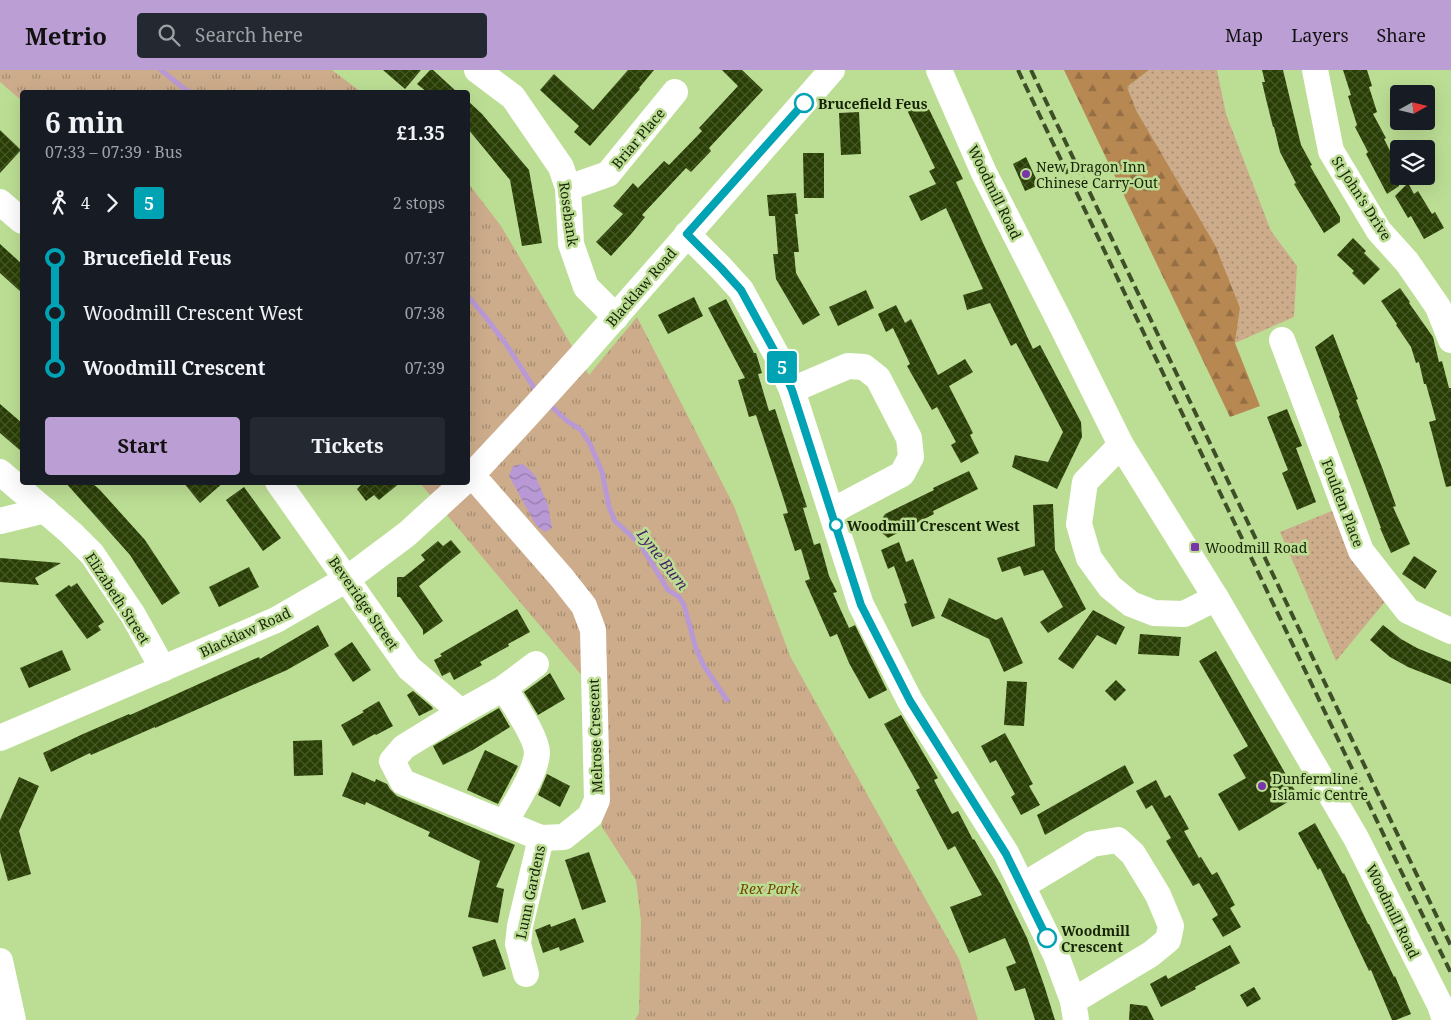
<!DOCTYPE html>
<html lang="en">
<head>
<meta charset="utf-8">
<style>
	:root { --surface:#171b24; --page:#242831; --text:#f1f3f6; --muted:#9ea1a6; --accent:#bb9ed3 }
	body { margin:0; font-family:"Noto Serif",serif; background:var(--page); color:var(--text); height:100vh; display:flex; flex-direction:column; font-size:19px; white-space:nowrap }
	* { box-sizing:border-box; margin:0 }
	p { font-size:16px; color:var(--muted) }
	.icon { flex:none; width:28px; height:28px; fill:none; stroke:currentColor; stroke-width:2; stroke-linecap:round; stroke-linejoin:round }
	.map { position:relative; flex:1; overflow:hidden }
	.sheet { position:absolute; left:20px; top:20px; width:450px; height:395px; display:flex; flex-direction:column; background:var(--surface); border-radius:5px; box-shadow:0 5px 20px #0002 }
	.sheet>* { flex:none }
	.badge { padding:0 10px; border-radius:4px; font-size:18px; line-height:32px }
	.needle { width:32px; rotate:82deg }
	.tools { position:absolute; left:1390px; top:15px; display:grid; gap:10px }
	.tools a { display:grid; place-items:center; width:45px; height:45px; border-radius:5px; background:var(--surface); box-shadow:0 5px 20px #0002; font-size:25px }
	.map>.badge { position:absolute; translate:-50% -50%; box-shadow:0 0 0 2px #fff }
	.legs { display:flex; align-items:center; gap:8px; height:55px; padding:0 25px; font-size:16px }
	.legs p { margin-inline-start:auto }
	.summary { display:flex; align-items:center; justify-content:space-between; height:85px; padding:0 25px }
	h1 { font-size:28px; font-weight:700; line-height:38px }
	.primary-button { display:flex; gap:10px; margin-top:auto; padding:10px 25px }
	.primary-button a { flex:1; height:58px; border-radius:5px; background:var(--accent); color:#111; font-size:20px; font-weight:700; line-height:58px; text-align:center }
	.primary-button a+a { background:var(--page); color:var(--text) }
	ul { padding:0 25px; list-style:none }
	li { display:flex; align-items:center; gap:18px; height:55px; font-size:19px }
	li i { display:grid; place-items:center; width:8px; height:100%; margin:0 6px; background:currentColor }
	li i::after { content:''; width:12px; height:12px; margin:-6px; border:4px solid; border-radius:50%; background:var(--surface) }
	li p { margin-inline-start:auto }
	li:first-child i { background:linear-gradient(#0000 50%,currentColor 0) }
	li:last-child i { background:linear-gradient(currentColor 50%,#0000 0) }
	header { display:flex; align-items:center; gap:30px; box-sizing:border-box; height:70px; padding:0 25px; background:var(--accent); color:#111 }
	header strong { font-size:24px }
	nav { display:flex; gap:28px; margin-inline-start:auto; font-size:18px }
	.search { width:350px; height:45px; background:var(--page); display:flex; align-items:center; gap:12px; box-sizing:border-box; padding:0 18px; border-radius:5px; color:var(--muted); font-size:19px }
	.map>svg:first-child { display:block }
</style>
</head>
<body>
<header>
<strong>Metrio</strong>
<div class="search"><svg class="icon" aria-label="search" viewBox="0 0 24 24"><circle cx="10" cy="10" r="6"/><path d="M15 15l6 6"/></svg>Search here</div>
<nav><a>Map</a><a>Layers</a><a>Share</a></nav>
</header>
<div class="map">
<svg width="1451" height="950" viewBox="0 0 1451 950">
	<defs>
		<pattern id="grass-dots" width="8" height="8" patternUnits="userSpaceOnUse" patternTransform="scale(1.25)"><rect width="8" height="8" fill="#ccac8b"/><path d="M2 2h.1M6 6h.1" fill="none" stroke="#a58c70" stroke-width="1.8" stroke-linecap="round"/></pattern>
		<pattern id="forest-firs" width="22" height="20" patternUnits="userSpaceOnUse" patternTransform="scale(1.25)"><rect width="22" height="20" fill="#b88853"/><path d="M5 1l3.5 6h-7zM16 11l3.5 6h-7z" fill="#956f43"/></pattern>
		<pattern id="park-tufts" width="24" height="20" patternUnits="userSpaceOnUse" patternTransform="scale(1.25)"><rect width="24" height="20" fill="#ccac8b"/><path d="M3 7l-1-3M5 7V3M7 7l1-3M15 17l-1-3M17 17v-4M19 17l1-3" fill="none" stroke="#a58c70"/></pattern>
		<pattern id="water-waves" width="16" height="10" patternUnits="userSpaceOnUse" patternTransform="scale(1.25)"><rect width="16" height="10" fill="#b999d5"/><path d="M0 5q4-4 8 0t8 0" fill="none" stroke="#957cab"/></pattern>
		<pattern id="building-cross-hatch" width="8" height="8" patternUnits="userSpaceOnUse" patternTransform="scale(1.25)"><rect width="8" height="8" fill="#293e05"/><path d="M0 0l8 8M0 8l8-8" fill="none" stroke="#465728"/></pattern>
	</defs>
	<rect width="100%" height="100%" fill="#bcde94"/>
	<g fill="url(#grass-dots)">
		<polygon points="1149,0 1217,0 1226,44 1271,161 1297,196 1294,247 1235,273 1240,238 1137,42 1127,17"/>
		<polygon points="1344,436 1393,522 1336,591 1280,462"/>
	</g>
	<polygon fill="url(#forest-firs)" points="1064,0 1149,0 1127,17 1137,42 1215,175 1240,238 1235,273 1260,336 1230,347"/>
	<g fill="url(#park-tufts)">
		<polygon points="0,0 332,0 361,22 22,22 22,31 0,12"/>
		<polygon points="468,113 501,156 589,305 637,247 734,436 790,586 959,889 978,950 635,950 639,943 641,851 636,810 602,757 599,626 420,413 468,412"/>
	</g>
	<polygon fill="url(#water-waves)" points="523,394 535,405 548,435 552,458 545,462 536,455 509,406 513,396"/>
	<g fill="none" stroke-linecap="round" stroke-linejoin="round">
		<g stroke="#b999d5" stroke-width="5">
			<polyline points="161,0 186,20 192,22"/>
			<polyline points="468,226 487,249 506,274 538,324"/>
			<polyline points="548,333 567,351 581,360 590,374 602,402 609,437 615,451 640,474 668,520 679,527 684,535 696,579 704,596 727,630"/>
		</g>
	</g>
	<g fill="url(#building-cross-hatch)">
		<polygon points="383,0 421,0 405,19"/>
		<polygon points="430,0 433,0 457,22 427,22 417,14"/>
		<polygon points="628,0 654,0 639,18 640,19 590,76 574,62 579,56 540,20 554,4 593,40"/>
		<polygon points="722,0 742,0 763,20 709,78 711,81 691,102 686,98 642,145 645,147 632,163 611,186 596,172 623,144 613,136 633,113 638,118 664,91 669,95 702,61 699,58 738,16"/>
		<polygon points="1262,0 1283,0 1301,75 1312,95 1310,96 1340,147 1340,152 1324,163 1294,114 1296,113 1280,82 1274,57 1273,57 1266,29 1262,12 1265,12"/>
		<polygon points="1343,0 1367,0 1372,16 1369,17 1377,42 1373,44 1386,68 1384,69 1399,98 1399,116 1387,124 1366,84 1368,82 1355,57 1357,55 1348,26 1351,25"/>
		<polygon points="468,31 482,44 529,100 542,173 522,176 510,110 468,59"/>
		<polygon points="925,31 963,109 956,112 984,175 1033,279 1040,275 1081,352 1082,367 1057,419 1012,397 1015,385 1048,392 1063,362 1016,273 1011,276 990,233 967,240 963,225 983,219 946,138 921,151 909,126 936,114 929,101 935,98 907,40"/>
		<polygon points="859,42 861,84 841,85 839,43"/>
		<polygon points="0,60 21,80 0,103"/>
		<polygon points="803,83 824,83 824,128 804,128"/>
		<polygon points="1026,87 1039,115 1025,121 1013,94"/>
		<polygon points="1408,113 1414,124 1418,121 1432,144 1435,142 1444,158 1424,169 1411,146 1408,148 1395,126"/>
		<polygon points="796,123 798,144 795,144 799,182 794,182 796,203 820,245 803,255 776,209 773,184 778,184 775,146 769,146 767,125"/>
		<polygon points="1353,168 1366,181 1364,183 1380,199 1364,215 1352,203 1354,201 1337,185"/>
		<polygon points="0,174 22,194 22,223 0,203"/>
		<polygon points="1400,218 1410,232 1409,233 1433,267 1439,292 1442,291 1449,318 1451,318 1451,416 1446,417 1432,363 1429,352 1436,350 1426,314 1424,314 1419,292 1416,293 1411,277 1396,255 1397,254 1381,231"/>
		<polygon points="866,220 874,238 838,256 829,237"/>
		<polygon points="694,227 703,246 668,264 658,245"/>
		<polygon points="726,229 754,283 756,283 762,303 758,304 769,341 775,339 807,437 803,438 814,475 820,473 829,506 837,522 833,523 849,558 855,555 887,620 869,629 849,593 837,564 830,567 805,511 810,509 801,479 795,481 783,444 788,443 784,430 756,345 749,347 738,310 745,308 708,238"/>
		<polygon points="896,235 905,253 911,249 938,305 965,289 973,302 949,316 973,363 970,365 979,383 961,393 951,375 956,372 937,337 932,340 907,296 910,294 893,258 886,262 878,244"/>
		<polygon points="1333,264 1358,329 1356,330 1383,400 1396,436 1393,437 1410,474 1391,483 1380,458 1381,458 1339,346 1340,345 1315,277"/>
		<polygon points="0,334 22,353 22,382 0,363"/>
		<polygon points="1287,339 1302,376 1296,378 1316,432 1297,440 1282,403 1288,400 1267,347"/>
		<polygon points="969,401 978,419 933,441 934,444 888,468 876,458 885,444 934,420 933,418"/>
		<polygon points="65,412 91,412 100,420 145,470 180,523 162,535 130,485"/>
		<polygon points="183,412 224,412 200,433"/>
		<polygon points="364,412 401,412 379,430 374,425 366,431 357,419"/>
		<polygon points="244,417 281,468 263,481 226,430"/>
		<polygon points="1053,434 1055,480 1086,539 1048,563 1040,552 1063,537 1043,500 1024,506 1020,496 1002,502 997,488 1035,476 1033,435"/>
		<polygon points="451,470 461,482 419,516 443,551 423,565 423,560 400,527 397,527 397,507 404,507 425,490 421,485 438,471 443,476"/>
		<polygon points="899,472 906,492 913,489 935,548 912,557 904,534 907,533 894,496 888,499 881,480"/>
		<polygon points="1414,486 1437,501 1425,519 1402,504"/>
		<polygon points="0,488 61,493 35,508 39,515 0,512"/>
		<polygon points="249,497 259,517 219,537 209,517"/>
		<polygon points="77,513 104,552 98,556 101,560 87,569 55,525 69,515 71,517"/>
		<polygon points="949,528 996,550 1002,547 1023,593 1004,602 989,569 941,546"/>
		<polygon points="517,539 530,562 508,574 509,576 480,592 482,595 454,610 450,602 442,606 434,590 442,586 440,584"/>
		<polygon points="1093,540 1125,557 1116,575 1097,565 1073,599 1058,589"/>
		<polygon points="318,555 329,576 287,600 155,658 155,657 91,685 90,683 51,702 43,683 83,664 129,644 130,645 259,587 260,589"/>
		<polygon points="1383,555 1401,569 1417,578 1451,592 1451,614 1408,597 1390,587 1370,570"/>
		<polygon points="1140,564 1181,567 1179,586 1138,584"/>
		<polygon points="352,572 371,600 353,612 334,584"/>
		<polygon points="62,580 71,600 29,618 20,598"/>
		<polygon points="1216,581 1298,726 1239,761 1218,724 1246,708 1233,685 1248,676 1199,591"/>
		<polygon points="550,603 565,629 538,645 524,622"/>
		<polygon points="1116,610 1126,620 1115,631 1105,621"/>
		<polygon points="1007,611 1027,612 1024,656 1004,655"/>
		<polygon points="413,621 432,637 433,639 419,646 407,625"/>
		<polygon points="379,631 393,656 376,665 375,664 353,676 341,655 364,642 362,641"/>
		<polygon points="499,638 510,657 473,680 443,695 433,676"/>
		<polygon points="901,645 938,708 934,710 952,744 958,741 973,770 974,769 1001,815 1027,868 1044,915 1055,950 1035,950 1025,918 1015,921 1006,897 1016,893 1005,868 969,883 950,837 982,825 955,776 948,780 916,720 920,718 884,654"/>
		<polygon points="1005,663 1033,714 1029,716 1040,735 1021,745 1011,727 1015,724 996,690 990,693 981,676"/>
		<polygon points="322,670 323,705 294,706 293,671"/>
		<polygon points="485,680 518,696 498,734 467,720"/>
		<polygon points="1125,695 1134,713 1045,765 1037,745"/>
		<polygon points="352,702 375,712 376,709 387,714 390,719 397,726 515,775 496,817 504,819 498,853 468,847 480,791 428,766 430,762 366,732 365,735 342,726"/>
		<polygon points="547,704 570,716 560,737 538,725"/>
		<polygon points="19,707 39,716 19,761 31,804 8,811 0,782 0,750"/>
		<polygon points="1156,710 1165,728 1170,725 1189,759 1184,761 1199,788 1201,787 1212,805 1217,802 1235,835 1230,838 1241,857 1223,867 1212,849 1218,845 1199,813 1193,816 1166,771 1171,768 1152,735 1146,739 1136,721"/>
		<polygon points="1315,753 1343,804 1344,803 1368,854 1369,854 1394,907 1395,906 1411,944 1396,950 1392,950 1371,900 1369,901 1320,798 1318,800 1298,763"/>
		<polygon points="589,782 606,832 582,840 565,790"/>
		<polygon points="575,848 584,872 560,881 559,877 543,883 535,860 550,854 551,857"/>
		<polygon points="495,869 506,899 483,907 472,877"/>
		<polygon points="1230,875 1240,893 1195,917 1196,919 1161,937 1150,914 1166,905 1168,909"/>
		<polygon points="1254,917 1261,929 1247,937 1240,925"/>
		<polygon points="1130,934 1147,936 1154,950 1129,950"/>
	</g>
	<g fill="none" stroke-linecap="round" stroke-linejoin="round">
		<g stroke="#fff" stroke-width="26">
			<polyline points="477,0 513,27 561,97 568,118 571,174 586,217 616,247"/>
			<polyline points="939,0 984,103 1059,250 1121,375 1216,528 1356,768 1440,935 1445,950"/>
			<polyline points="1315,0 1331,81 1379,161 1407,192 1438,237 1451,270"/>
			<polyline points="568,118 608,104 675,22"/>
			<polyline points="0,132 22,151"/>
			<polyline points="687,164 721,198 741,220 776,284 792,320 861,535 910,631 1006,783 1056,885 1073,931 1076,950"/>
			<polyline points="1282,270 1361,481 1408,541 1451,561"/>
			<polyline points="792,320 848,296 864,297 878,308 909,368 911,387 902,404 832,441"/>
			<polyline points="1121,375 1085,412 1079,454 1089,488 1110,517 1131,534 1154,543 1184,544 1216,528"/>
			<polyline points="0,402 71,463 92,484 133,545 163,599"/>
			<polyline points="472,405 562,508 584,536 593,560 597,730 590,746 564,767 541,768 403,712 392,691 404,677 461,642 504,618 536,594"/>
			<polyline points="468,409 523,350 580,287 832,0"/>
			<polyline points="278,412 409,598 461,642"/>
			<polyline points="0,451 45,440"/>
			<path d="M504 618C513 633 537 667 537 683 536 703 515 734 505 752"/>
			<polyline points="0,668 276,550 347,509 407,464 464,412"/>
			<polyline points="1022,816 1092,774 1118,770 1133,784 1158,825 1171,856 1168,870 1151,884 1073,931"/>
			<polyline points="0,891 13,950"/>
			<polyline points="526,904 518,874 520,856 541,768"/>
		</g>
		<g stroke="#3e4f28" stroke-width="4" stroke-dasharray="10 5" stroke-linecap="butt">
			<polyline points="1018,0 1400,799 1451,903"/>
			<polyline points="1031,0 1451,876"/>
		</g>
	</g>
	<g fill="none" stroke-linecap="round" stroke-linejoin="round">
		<g stroke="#fff" stroke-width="11">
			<polyline id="line-1" points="804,33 687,164 721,198 741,220 776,284 792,320 861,535 910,631 1006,784 1047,868"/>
		</g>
		<use href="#line-1" stroke="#00a3b4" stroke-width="8"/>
	</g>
	<g fill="#fff" stroke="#00a3b4" stroke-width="2.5">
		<circle cx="804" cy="33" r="9"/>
		<circle cx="836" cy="455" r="6"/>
		<circle cx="1047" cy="868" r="9"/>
	</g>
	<g fill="#7a36a9" stroke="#bcde94" stroke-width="2">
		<circle cx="1026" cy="104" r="5"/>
		<rect x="1190" y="472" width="10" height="10" rx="2.5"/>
		<circle cx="1262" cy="716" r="5"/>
	</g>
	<g text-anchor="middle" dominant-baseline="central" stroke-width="5" stroke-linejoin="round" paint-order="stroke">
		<g font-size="14" font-weight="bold" fill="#172306" stroke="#bcde94" text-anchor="start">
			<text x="818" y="33">Brucefield Feus</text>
			<text x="847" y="455">Woodmill Crescent West</text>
			<text x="1061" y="860">Woodmill<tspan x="1061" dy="16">Crescent</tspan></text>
		</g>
		<g font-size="14" fill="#172306" stroke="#bcde94">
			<text transform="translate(638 68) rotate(-50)">Briar Place</text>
			<text transform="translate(995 122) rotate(64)">Woodmill Road</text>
			<text transform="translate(1362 128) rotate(57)">St John's Drive</text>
			<text transform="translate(569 144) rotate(82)">Rosebank</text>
			<text transform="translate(641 217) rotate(-49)">Blacklaw Road</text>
			<text transform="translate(1343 433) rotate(69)">Foulden Place</text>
			<text transform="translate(118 528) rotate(57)">Elizabeth Street</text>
			<text transform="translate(364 533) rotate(55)">Beveridge Street</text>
			<text transform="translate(245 562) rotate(-25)">Blacklaw Road</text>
			<text transform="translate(595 666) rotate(-92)">Melrose Crescent</text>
			<text transform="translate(530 822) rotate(-78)">Lunn Gardens</text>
			<text transform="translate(1393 841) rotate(64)">Woodmill Road</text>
		</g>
		<g font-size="14" fill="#172306" stroke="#bcde94" text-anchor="start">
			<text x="1036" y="96">New Dragon Inn<tspan x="1036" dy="16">Chinese Carry-Out</tspan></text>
			<text x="1205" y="477">Woodmill Road</text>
			<text x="1272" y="708">Dunfermline<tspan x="1272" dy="16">Islamic Centre</tspan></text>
		</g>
		<g font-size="14" font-style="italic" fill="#754700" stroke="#bcde94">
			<text x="769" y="818">Rex Park</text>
		</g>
		<g font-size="15" font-style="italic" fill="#481f65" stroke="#bcde94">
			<text transform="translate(663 489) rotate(52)">Lyne Burn</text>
		</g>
	</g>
</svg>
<div class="tools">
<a><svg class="needle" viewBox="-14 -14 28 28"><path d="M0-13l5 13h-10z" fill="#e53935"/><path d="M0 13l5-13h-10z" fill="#9ea1a6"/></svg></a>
<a><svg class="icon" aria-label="layers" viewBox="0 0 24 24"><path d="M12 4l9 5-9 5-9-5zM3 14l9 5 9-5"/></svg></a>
</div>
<b class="badge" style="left:782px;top:297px;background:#00a3b4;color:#fff">5</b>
<section class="sheet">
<div class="summary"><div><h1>6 min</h1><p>07:33 – 07:39 · Bus</p></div><b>£1.35</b></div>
<div class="legs"><svg class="icon" aria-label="walk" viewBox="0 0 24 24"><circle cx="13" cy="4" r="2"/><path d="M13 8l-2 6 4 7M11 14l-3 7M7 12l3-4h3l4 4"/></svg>4<svg class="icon" aria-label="forward" viewBox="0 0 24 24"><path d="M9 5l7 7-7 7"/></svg><b class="badge" style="background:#00a3b4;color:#fff">5</b><p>2 stops</p></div>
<ul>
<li><i style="color:#00a3b4"></i><b>Brucefield Feus</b><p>07:37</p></li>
<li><i style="color:#00a3b4"></i><span>Woodmill Crescent West</span><p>07:38</p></li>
<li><i style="color:#00a3b4"></i><b>Woodmill Crescent</b><p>07:39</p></li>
</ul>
<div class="primary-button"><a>Start</a><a>Tickets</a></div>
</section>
</div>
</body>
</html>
